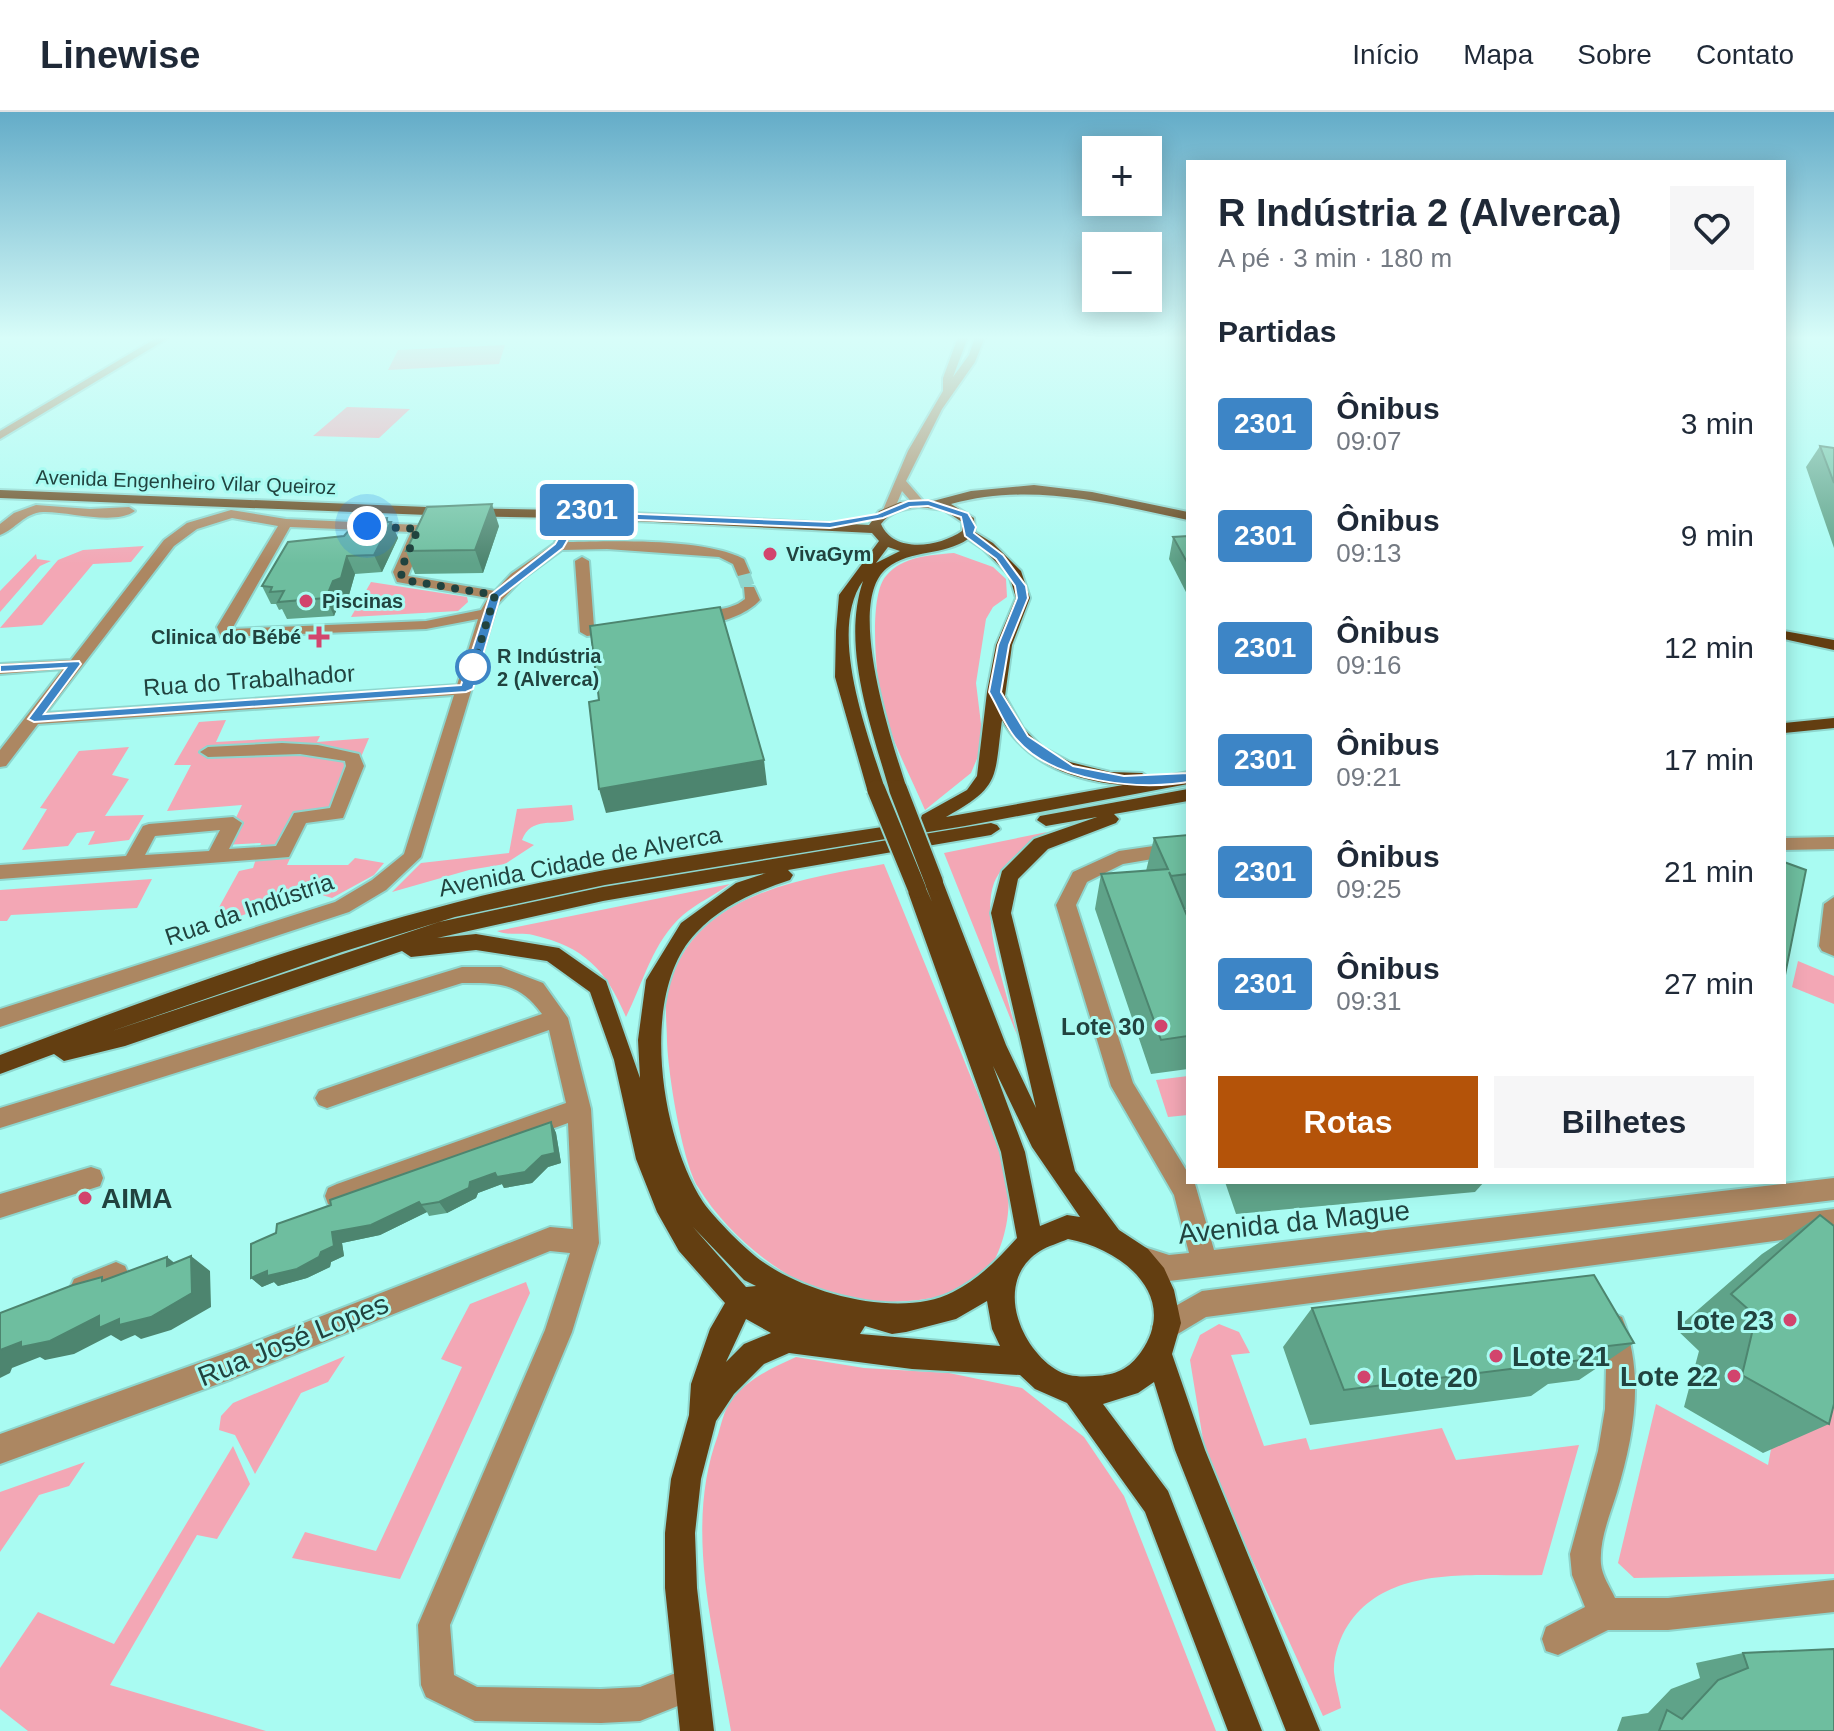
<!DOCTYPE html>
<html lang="pt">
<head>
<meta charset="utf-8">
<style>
	:root { --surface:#fff; --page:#f6f6f7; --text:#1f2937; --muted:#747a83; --line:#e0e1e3; --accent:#b45309 }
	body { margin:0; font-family:Helvetica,sans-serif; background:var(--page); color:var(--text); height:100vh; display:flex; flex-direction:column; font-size:30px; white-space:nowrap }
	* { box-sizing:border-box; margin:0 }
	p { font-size:26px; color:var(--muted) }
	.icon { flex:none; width:44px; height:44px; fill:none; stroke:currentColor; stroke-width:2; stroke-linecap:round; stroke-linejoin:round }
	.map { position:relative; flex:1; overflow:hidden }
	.details { position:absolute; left:1186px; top:48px; width:600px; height:1024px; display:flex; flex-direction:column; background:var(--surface); border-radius:0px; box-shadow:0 4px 20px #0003 }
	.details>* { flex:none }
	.badge { padding:0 16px; border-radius:6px; font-size:28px; line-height:52px }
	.tools { position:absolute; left:1082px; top:24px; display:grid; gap:16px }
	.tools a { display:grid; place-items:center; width:80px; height:80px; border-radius:0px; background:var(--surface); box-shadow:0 4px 20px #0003; font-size:40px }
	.you { position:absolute; width:40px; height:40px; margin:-20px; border:6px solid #fff; border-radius:50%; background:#1a73e8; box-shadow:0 0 0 12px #1a73e833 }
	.map>.badge { position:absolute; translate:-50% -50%; box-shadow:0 0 0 4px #fff }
	h2 { padding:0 32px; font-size:30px; line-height:72px }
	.round { display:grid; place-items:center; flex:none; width:84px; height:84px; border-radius:0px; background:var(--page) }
	.overview { display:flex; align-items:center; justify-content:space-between; height:136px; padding:0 32px }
	h1 { font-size:38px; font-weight:600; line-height:60px }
	.button { display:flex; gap:16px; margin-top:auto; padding:16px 32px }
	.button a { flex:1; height:92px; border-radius:0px; background:var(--accent); color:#fff; font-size:32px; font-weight:600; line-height:92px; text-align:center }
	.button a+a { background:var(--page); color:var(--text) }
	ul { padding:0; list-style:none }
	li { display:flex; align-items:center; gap:24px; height:112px; padding:0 32px }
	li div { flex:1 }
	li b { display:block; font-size:30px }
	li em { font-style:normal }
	li .badge { min-width:88px; font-weight:700; text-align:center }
	header { display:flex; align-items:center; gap:48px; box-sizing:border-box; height:112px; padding:0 40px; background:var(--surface); border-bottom:2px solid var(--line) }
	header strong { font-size:38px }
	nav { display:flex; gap:44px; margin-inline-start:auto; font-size:28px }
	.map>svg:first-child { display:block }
</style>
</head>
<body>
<header>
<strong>Linewise</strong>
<nav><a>Início</a><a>Mapa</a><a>Sobre</a><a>Contato</a></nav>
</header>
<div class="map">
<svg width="1834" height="1619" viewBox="0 0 1834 1619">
	<rect width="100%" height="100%" fill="#a9fbf2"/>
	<g fill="#f3a7b5">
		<polygon points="505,233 499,252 388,258 398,238"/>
		<polygon points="347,295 410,297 379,326 313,324"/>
		<polygon points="144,434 131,450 93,452 42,513 0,516 58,448 83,438"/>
		<path d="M954 441 993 455 1006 467 1007 485 993 495 986 507 976 571 982 620 979 642 971 661 925 698C911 665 892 630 883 596 876 569 868 484 886 464 903 444 930 443 954 441Z"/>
		<polygon points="36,442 37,447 51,449 40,454 0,500 0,479"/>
		<polygon points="371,470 467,485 468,490 458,499 351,505"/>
		<polygon points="226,608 216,630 320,624 317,630 369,626 337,702 339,696 312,698 287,753 348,753 355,746 384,751 374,763 332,786 312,780 234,806 212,808 239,759 253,756 261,731 223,733 242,693 167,699 191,653 174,653 199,610"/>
		<polygon points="129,635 112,663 129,667 105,704 144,703 129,728 88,733 95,719 77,721 68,734 22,738 47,697 40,696 79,639"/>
		<path d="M572 693 574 708C554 714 531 704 522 728L534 733 505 752 469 758 392 780 421 751 509 741 517 697Z"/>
		<path d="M1047 720C1028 733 1003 749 994 771 980 809 1008 883 1017 923L944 741Z"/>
		<path d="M884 752C910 815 936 879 962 943 979 987 1002 1032 1008 1079 1011 1105 1002 1141 986 1162 963 1193 859 1196 825 1182 774 1160 727 1122 698 1075 682 1049 668 961 667 929 667 913 664 894 668 879 691 781 801 767 884 752Z"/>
		<polygon points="152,767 137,796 11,803 7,809 0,809 0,778"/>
		<path d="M730 772C715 783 697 791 683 803 653 829 643 871 626 905 606 858 585 835 533 823 521 820 509 824 497 819Z"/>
		<polygon points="1798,849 1834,864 1834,892 1792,875"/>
		<polygon points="1188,964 1188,1003 1168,1005 1156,968"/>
		<polygon points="526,1170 530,1181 400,1467 292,1446 305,1420 376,1439 462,1255 441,1247 470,1192"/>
		<path d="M1219 1212 1239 1220 1250 1241 1231 1243 1264 1334 1306 1326 1310 1338 1442 1316 1456 1348 1579 1333 1542 1463C1476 1465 1389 1451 1348 1513 1340 1525 1333 1545 1334 1560 1335 1572 1339 1584 1341 1596L1323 1604 1206 1346 1190 1248 1200 1223Z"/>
		<polygon points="345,1244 328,1270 301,1281 255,1362 235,1323 219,1318 221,1304 233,1291"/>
		<polygon points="1834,1244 1834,1462 1634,1466 1618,1451 1656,1292 1768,1353 1785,1263"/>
		<path d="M796 1245 864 1256 949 1261 1022 1276 1084 1325 1124 1384 1216 1619H731C715 1522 683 1418 718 1323 721 1313 724 1298 731 1289 747 1267 772 1256 796 1245Z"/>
		<polygon points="233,1334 250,1372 217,1427 197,1423 110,1573 266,1619 28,1619 0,1597 0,1556 38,1500 114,1532"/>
		<polygon points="85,1350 69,1374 39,1383 0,1440 0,1380"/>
	</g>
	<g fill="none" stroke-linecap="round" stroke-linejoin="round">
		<polyline stroke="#8ed6ce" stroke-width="14" stroke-dasharray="14 7" stroke-linecap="butt" points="743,461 749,478"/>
		<g stroke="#8ed6ce" stroke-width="4">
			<g id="minor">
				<polygon points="158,225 170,225 0,327 0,319"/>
				<polygon points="958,225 968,225 953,265 969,243 975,225 985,225 975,250 942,297 906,369 925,391 915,394 902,379 893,401 885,401 883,398 908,339 943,279 943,266"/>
				<path d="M36 393 90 397 129 395 135 399C114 414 68 399 43 400 24 401 16 417 0 423V412L14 401Z"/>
				<path d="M231 398 286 407 419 413 426 420 408 464 495 479 511 462 554 432 568 407 573 406 579 410 568 430C614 429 704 426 744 447L750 461 738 464 733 452 719 445 607 437 562 438 521 468 497 493 421 745 386 778 349 800 0 915V897L335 790 372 768 404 742 454 583 38 612 6 654 0 655V638L63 557 0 562V552L71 548 164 428 187 411ZM232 406 278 414 217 515 221 525 426 517 478 507 457 573 46 601 174 434 197 417ZM290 415 411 420 393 460 397 470 488 486 481 498 426 509 232 517Z"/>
				<polygon points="582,445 589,449 594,515 615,513 622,517 620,520 587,524 580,520 575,449"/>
				<path d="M744 475H754L760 488C747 503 708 519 691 506 706 494 727 502 745 487Z"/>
				<path d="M282 631 318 633 359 642 364 654 343 706 306 711 289 745 0 767V753L126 744 143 714 149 712 233 705 242 711 229 737 276 734 294 701 330 696 346 654 345 649 300 642 208 645 200 640 208 635ZM220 718 209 739 145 743 155 724Z"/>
				<polygon points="1834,725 1834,737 1784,738 1784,726"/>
				<polygon points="1188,729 1188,741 1123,752 1087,770 1076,793 1133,971 1188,1061 1188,1070 1195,1072 1214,1138 1834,1066 1834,1088 1169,1169 1135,1157 1131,1148 1135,1139 1144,1135 1169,1143 1189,1141 1174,1083 1111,974 1056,793 1073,760 1119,739"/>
				<polygon points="1834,785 1834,844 1822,839 1819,834 1824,792"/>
				<path d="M462 855H501L543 871 568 906 591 997 599 1131 572 1220 450 1513 454 1563 477 1575 601 1577 640 1575 691 1555 703 1560 708 1572 703 1584 640 1609 601 1611 475 1609 426 1585 421 1573 418 1513 545 1218 570 1141 550 1139 232 1267 0 1352V1322L232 1239 550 1115 573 1117 568 1011 337 1096 328 1092 325 1084 328 1076 337 1072 566 991 549 918 327 996 319 993 315 986 319 979 542 902C519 870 499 871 462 871L0 1016V996Z"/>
				<polygon points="91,1055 100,1058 103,1066 100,1074 0,1106 0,1082"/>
				<polygon points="1834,1097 1834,1121 1206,1205 1166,1229 1156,1225 1152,1215 1156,1205 1202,1179"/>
				<polygon points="116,1150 125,1154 129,1163 125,1172 83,1189 74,1185 70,1176 74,1167"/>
				<path d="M1612 1201 1622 1205C1645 1262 1634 1324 1617 1380 1610 1403 1599 1428 1601 1452 1602 1464 1610 1475 1615 1486H1668L1834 1468V1500L1668 1518H1608L1558 1543 1546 1539 1542 1527 1546 1515 1585 1495 1572 1463 1570 1442 1598 1339 1605 1297 1606 1255 1598 1215 1602 1205Z"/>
			</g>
		</g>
		<g stroke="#8ed6ce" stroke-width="4">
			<g id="major">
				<path d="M1034 373 1092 380 1188 400V408C1108 391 1032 370 951 392L974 406 975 420 993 431 1021 459 1030 486 1012 533 1005 584 1023 616 1042 635 1070 650 1110 660 1142 661 1151 667 1188 660V672L965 714 605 773 455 805 342 840 112 919 439 810 603 775 991 711 997 713 1000 717 991 723 788 758 793 763 790 768C756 779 721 794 696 821 638 881 661 1026 703 1090 714 1106 747 1139 763 1150 808 1182 901 1207 953 1180 980 1166 997 1148 1017 1126L1001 1040 907 777 917 770 924 772 932 790 924 770 927 765H941L1006 933 1036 996 991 801 1002 759 1034 727 1097 705 1046 714 1037 708 1040 704 1188 677V689L1114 702 1119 707 1116 711 1048 737 1018 767 1011 801 1075 1059 1119 1118 1148 1137 1164 1156 1174 1178 1181 1211 1172 1242 1205 1338 1320 1619H1286L1175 1338 1154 1270 1138 1281 1103 1292 1168 1379 1262 1619H1228L1145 1400 1067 1291 1035 1277 1020 1263 912 1257 789 1241 764 1252 734 1282 716 1309 701 1367 695 1421 697 1476 714 1619H680L665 1476V1421L671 1367 689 1303 691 1272 710 1217 725 1191 679 1139 657 1100 636 1047 614 948 590 880 547 849 476 838 411 845 402 839 125 934 64 949 54 942 0 962V943C148 887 300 831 454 791 606 751 765 734 920 709L922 703 967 678 977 664 987 580 996 533 1016 486 1009 463 983 437 968 427C944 444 911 437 887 456 844 490 893 633 907 677L898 683 889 677C871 614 841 534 863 469 827 519 868 623 885 677L876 683 867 677 835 565 836 519 839 483 879 429 872 421 593 407 582 412 576 408 582 403 580 401 562 406 452 404 0 386V378L452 396 561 398 582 392 593 399 869 413 879 399 900 390 933 389 971 379ZM919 395 944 398 962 410V419C939 435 894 442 881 412 891 399 904 397 919 395ZM888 435 900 439 876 451ZM1002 608C1027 652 1074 669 1123 673L946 705C1001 674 994 668 1002 608ZM766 761 736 771 681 811 646 868 638 928 640 966 606 869 559 836 476 822 437 826 603 789ZM993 954 1032 1035 1080 1105 1067 1103 1040 1114 1025 1040ZM693 1115 744 1168 756 1174 746 1175ZM1068 1127C1120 1136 1181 1183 1141 1240 1129 1257 1116 1263 1095 1264 1081 1265 1067 1265 1055 1257 1018 1233 994 1168 1040 1139 1048 1134 1059 1131 1068 1127ZM987 1189 992 1217 1000 1234 860 1222 865 1214 892 1222 906 1220 956 1207ZM746 1207 771 1221 744 1232 726 1250Z"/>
				<polygon points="1784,519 1834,528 1834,538 1784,527"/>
				<polygon points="1834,606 1834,616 1784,621 1784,611"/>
			</g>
		</g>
		<use href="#minor" fill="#ac8762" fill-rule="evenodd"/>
		<use href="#major" fill="#633e11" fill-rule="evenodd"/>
		<g stroke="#8ed6ce" stroke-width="22" stroke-linecap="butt">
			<g id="major-bridge">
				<polyline points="876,677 917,777"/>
				<polyline points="898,677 934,770"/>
			</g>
		</g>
		<use href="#major-bridge" stroke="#633e11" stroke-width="18"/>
	</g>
	<g fill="#5fa389">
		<polygon points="1820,334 1834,336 1834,436 1806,355"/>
		<polygon points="389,410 391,410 398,426 382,460 355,462 349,483 341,487 334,504 287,507 282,497 279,498 276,492 271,492 262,474 344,424"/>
		<polygon points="499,414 483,461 415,462 406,439"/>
		<polygon points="1188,424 1188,484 1169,447 1173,425"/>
		<polygon points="1188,723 1188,797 1185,797 1188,806 1188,957 1151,962 1095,797 1101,762 1146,759 1154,726"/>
		<polygon points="551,1010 556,1021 561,1051 548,1055 532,1071 504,1076 502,1072 478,1081 476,1086 447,1101 429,1104 427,1100 380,1123 342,1131 344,1144 331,1150 330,1155 307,1166 278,1174 274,1170 262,1175 251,1166"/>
		<polygon points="1225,1070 1484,1070 1475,1080 1236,1102"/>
		<polygon points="1820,1103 1829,1312 1763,1341 1684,1295 1699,1239 1676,1217 1762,1142"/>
		<polygon points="1312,1196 1634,1231 1579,1268 1548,1272 1531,1284 1310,1313 1283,1235"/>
		<polygon points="1743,1541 1834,1619 1617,1619 1622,1605 1648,1601 1671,1577 1700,1566 1696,1551"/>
	</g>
	<g fill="#4d856f">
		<polygon points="492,392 499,414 483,461 475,438"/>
		<polygon points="387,406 390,412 391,410 398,426 382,460 374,443"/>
		<polygon points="347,444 355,462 349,483 341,487 334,504 326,486 333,469"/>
		<polygon points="764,648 767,673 606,701 599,677"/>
		<polygon points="551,1010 556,1021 561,1051 548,1055 532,1071 504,1076 502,1072 478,1081 476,1086 447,1101 439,1090 470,1070"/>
		<polygon points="419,1090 427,1100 380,1123 342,1131 344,1144 331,1150 330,1155 307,1166 278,1174 274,1170 262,1175 251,1166 321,1140 332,1120"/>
		<polygon points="191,1144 210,1159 211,1195 171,1218 141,1227 135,1223 121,1229 111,1223 74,1242 45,1248 40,1245 12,1256 10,1261 0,1266 0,1238"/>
		<polygon points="167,1145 186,1160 167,1154"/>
	</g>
	<g fill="#6ebe9f" stroke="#4d856f" stroke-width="2">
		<polygon points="1820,334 1834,336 1834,371"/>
		<polygon points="492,392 475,438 406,439 427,395"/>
		<polygon points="387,406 386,410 391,410 374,443 347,444 341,466 333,469 326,486 278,490 284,479 270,480 272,475 262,474 288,430 344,424 358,408"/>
		<polygon points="1188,424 1188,452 1173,425"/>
		<polygon points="720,495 764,648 599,677 589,590 599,588 590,514"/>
		<polygon points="1188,723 1188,762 1171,764 1169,760 1188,806 1188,924 1161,928 1101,762 1168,757 1154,726"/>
		<polygon points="1784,750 1806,758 1784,868"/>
		<polygon points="551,1010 555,1041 542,1044 525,1060 497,1065 495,1061 470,1070 469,1076 439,1090 421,1093 419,1090 371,1113 332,1120 334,1134 321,1140 319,1145 297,1157 267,1164 267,1159 251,1166 251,1132 276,1121 277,1112 331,1093 330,1088"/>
		<polygon points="1820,1103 1834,1114 1834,1292 1829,1312 1742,1263 1756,1204 1731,1182"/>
		<polygon points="191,1144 192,1181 151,1205 119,1213 119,1207 99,1216 99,1204 50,1229 21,1235 21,1230 0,1238 0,1201 73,1173 102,1165 102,1169 167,1145 167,1154"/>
		<polygon points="1594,1163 1634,1231 1582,1237 1584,1241 1579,1242 1582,1248 1344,1278 1312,1196"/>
		<polygon points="1834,1537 1834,1619 1659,1619 1667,1598 1682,1607 1718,1568 1748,1556 1743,1541"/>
	</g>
	<linearGradient id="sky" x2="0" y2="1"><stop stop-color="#64acc8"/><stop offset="0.5" stop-color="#d8fdf9"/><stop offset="1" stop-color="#d8fdf9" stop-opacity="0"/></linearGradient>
	<rect width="1834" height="452" fill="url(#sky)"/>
	<path fill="#3d85c6" stroke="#fff" stroke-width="2" d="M928 388 968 401 976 415 974 421 1003 443 1026 474 1028 486 1009 533 1001 580 1028 624 1073 654 1124 664 1188 661 1193 662V669C1142 680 1053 670 1017 628 1005 615 998 595 989 580L998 533 1017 486 1015 474 996 447 965 424 961 405 928 394 910 395 883 406 830 416 590 406C582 403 577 396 568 404L578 410 563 436 500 485 473 577 466 580 34 610 28 607 66 556 0 560V553L79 549 81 552 44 602 461 573 490 483 555 432 567 411 557 405C567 393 580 390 593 400L830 410 877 402 908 389Z"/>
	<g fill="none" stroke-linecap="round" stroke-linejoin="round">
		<polyline stroke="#21433f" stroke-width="8" stroke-dasharray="0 14.4" points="367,414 418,417 400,460 404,468 495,483 473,555"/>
	</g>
	<g fill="#d2446d" stroke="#a9fbf2" stroke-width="3">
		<circle cx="770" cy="442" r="8"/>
		<circle cx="306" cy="489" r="8"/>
		<path d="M315 513h8v8h8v8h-8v8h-8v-8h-8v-8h8z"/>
		<circle cx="1161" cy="914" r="8"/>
		<circle cx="85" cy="1086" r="8"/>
		<circle cx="1790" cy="1208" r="8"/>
		<circle cx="1496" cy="1244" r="8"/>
		<circle cx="1734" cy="1264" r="8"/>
		<circle cx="1364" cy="1265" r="8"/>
	</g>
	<circle fill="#fff" stroke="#3d85c6" stroke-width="4" cx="473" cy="555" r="16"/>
	<g text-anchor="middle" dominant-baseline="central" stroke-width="6" stroke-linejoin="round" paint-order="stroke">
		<g font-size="20" fill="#21433f" stroke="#a9fbf2">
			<text transform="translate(186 370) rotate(2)">Avenida Engenheiro Vilar Queiroz</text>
		</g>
		<g font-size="20" font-weight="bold" fill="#21433f" stroke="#a9fbf2" text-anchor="start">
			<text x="786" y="442">VivaGym</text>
			<text x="322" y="489">Piscinas</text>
			<text x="301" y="525" text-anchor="end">Clinica do Bébé</text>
		</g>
		<g font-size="20" font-weight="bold" fill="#21433f" stroke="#a9fbf2" text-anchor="start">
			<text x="497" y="544">R Indústria<tspan x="497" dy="23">2 (Alverca)</tspan></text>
		</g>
		<g font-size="24" fill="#21433f" stroke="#a9fbf2">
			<text transform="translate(249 568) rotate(-4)">Rua do Trabalhador</text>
			<text transform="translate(580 749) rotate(-11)">Avenida Cidade de Alverca</text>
			<text transform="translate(249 797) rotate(-19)">Rua da Indústria</text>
		</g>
		<g font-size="24" font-weight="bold" fill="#21433f" stroke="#a9fbf2" text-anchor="end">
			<text x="1145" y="914">Lote 30</text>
		</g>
		<g font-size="28" font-weight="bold" fill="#21433f" stroke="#a9fbf2" text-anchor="start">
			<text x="101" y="1086">AIMA</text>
			<text x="1774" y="1208" text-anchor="end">Lote 23</text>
			<text x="1512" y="1244">Lote 21</text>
			<text x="1718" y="1264" text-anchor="end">Lote 22</text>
			<text x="1380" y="1265">Lote 20</text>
		</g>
		<g font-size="28" fill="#21433f" stroke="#a9fbf2">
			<text transform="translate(1294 1110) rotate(-6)">Avenida da Mague</text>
			<text transform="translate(293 1228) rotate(-22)">Rua José Lopes</text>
		</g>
	</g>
</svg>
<div class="tools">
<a>+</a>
<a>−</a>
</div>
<div class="you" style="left:367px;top:414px"></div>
<b class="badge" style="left:587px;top:398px;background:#3d85c6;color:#fff">2301</b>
<section class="details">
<div class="overview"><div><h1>R Indústria 2 (Alverca)</h1><p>A pé · 3 min · 180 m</p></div><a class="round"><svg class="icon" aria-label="heart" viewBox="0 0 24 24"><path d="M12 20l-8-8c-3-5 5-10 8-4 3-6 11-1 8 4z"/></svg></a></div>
<h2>Partidas</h2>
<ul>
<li><span class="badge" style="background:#3d85c6;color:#fff">2301</span><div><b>Ônibus</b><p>09:07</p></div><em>3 min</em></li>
<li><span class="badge" style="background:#3d85c6;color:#fff">2301</span><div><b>Ônibus</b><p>09:13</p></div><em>9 min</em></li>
<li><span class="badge" style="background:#3d85c6;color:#fff">2301</span><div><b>Ônibus</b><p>09:16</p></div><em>12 min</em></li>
<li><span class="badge" style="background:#3d85c6;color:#fff">2301</span><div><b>Ônibus</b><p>09:21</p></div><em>17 min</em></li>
<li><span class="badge" style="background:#3d85c6;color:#fff">2301</span><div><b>Ônibus</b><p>09:25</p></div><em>21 min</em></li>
<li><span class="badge" style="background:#3d85c6;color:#fff">2301</span><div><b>Ônibus</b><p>09:31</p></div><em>27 min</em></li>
</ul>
<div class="button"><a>Rotas</a><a>Bilhetes</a></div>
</section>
</div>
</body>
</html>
